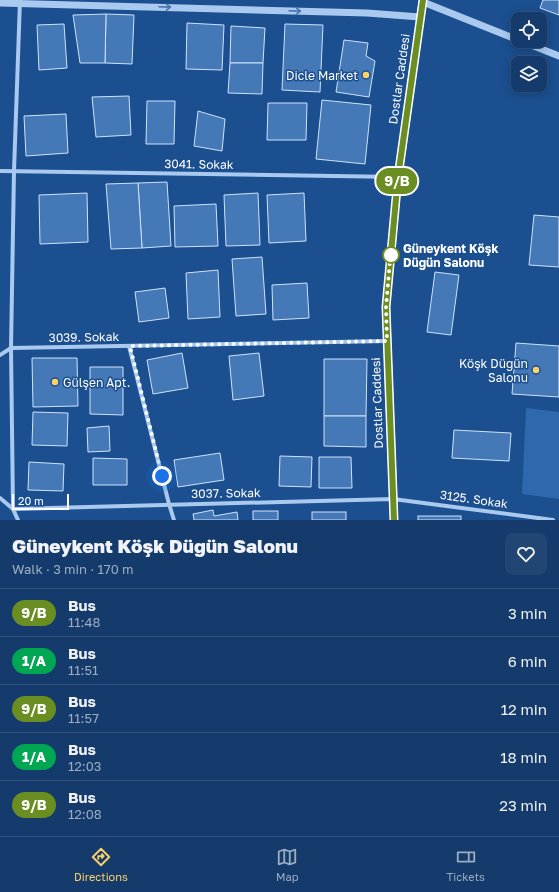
<!DOCTYPE html>
<html lang="en">
<head>
<meta charset="utf-8">
<style>
	:root { --surface:#143b6b; --page:#214673; --text:#f1f3f6; --muted:#9dadc1; --line:#33557e; --accent:#ffd166 }
	body { margin:0; font-family:"Golos Text",sans-serif; background:var(--page); color:var(--text); height:100vh; display:flex; flex-direction:column; font-size:15px; white-space:nowrap }
	* { box-sizing:border-box; margin:0 }
	p { font-size:13px; color:var(--muted) }
	.icon { flex:none; width:22px; height:22px; fill:none; stroke:currentColor; stroke-width:2; stroke-linecap:round; stroke-linejoin:round }
	.map { position:relative; height:520px; overflow:hidden }
	.drawer { display:flex; flex-direction:column; background:var(--surface); flex:1 }
	.drawer>* { flex:none }
	.badge { padding:0 8px; border-radius:13px; font-size:14px; line-height:26px }
	.buttons { position:absolute; left:511px; top:12px; display:grid; gap:8px }
	.buttons a { display:grid; place-items:center; width:36px; height:36px; border-radius:8px; background:var(--surface); box-shadow:0 2px 10px #0003,0 0 0 1px var(--line); font-size:20px }
	.scale { position:absolute; left:12px; bottom:10px; width:57px; box-sizing:border-box; padding-left:4px; border:2px solid #fff; border-top:0; font-size:11px; line-height:14px; white-space:nowrap; color:#fff; -webkit-text-stroke:3px #1b4f8f; paint-order:stroke }
	.you { position:absolute; width:20px; height:20px; margin:-10px; border:3px solid #fff; border-radius:50%; background:#1a73e8; box-shadow:0 0 0 6px #1a73e833 }
	.map>.badge { position:absolute; translate:-50% -50%; box-shadow:0 0 0 2px #fff }
	.round { display:grid; place-items:center; flex:none; width:42px; height:42px; border-radius:8px; background:var(--page) }
	.summary { display:flex; align-items:center; justify-content:space-between; height:68px; padding:0 12px }
	h1 { font-size:19px; font-weight:800; line-height:30px }
	ul { padding:0; list-style:none }
	li { display:flex; align-items:center; gap:12px; height:48px; padding:0 12px; border-top:1px solid var(--line) }
	li div { flex:1 }
	li b { display:block; font-size:15px }
	li em { font-style:normal }
	li .badge { min-width:44px; font-weight:700; text-align:center }
	.menu { display:flex; justify-content:space-around; align-items:center; height:56px; border-top:1px solid var(--line); background:var(--surface); font-size:11px; color:var(--muted) }
	.menu a { display:grid; justify-items:center; gap:2px }
	.menu .current { color:var(--accent) }
	.map>svg:first-child { display:block }
</style>
</head>
<body>
<div class="map">
<svg width="559" height="520" viewBox="0 0 559 520">
	<rect width="100%" height="100%" fill="#1b4f8f"/>
	<polygon fill="#2e69ad" points="526,408 559,412 559,499 522,494"/>
	<g fill="#4478b7" stroke="#cfe3fa">
		<polygon points="543,0 559,0 559,15 540,8"/>
		<polygon points="106,14 134,15 132,64 105,63"/>
		<polygon points="106,14 105,63 80,63 73,15"/>
		<polygon points="187,23 224,25 222,70 186,69"/>
		<polygon points="64,24 67,68 39,70 37,25"/>
		<polygon points="285,24 323,25 320,92 282,90"/>
		<polygon points="231,26 265,28 263,63 230,63"/>
		<polygon points="344,40 368,43 366,56 375,61 369,97 336,92"/>
		<polygon points="230,63 263,63 262,94 228,93"/>
		<polygon points="129,96 131,135 96,137 92,97"/>
		<polygon points="322,100 371,105 365,164 316,159"/>
		<polygon points="147,101 175,101 174,144 146,144"/>
		<polygon points="268,103 307,103 306,140 267,140"/>
		<polygon points="198,111 225,119 222,151 194,146"/>
		<polygon points="66,114 68,153 26,156 24,116"/>
		<polygon points="167,182 171,246 142,248 138,183"/>
		<polygon points="138,183 142,248 111,249 106,184"/>
		<polygon points="87,193 88,242 40,244 39,195"/>
		<polygon points="258,193 260,245 226,246 224,195"/>
		<polygon points="304,193 306,241 269,243 267,195"/>
		<polygon points="216,204 218,246 175,247 174,206"/>
		<polygon points="534,215 559,217 559,267 529,265"/>
		<polygon points="262,257 266,314 236,316 232,259"/>
		<polygon points="218,270 220,317 188,319 186,273"/>
		<polygon points="435,272 459,275 451,335 427,332"/>
		<polygon points="307,283 309,318 273,320 272,285"/>
		<polygon points="165,288 169,318 139,322 135,292"/>
		<polygon points="516,343 559,346 559,397 512,394"/>
		<polygon points="182,353 188,388 153,394 147,360"/>
		<polygon points="259,353 264,396 233,400 229,356"/>
		<polygon points="32,358 77,358 78,406 33,407"/>
		<polygon points="324,359 367,359 366,416 324,416"/>
		<polygon points="90,367 123,367 123,415 90,414"/>
		<polygon points="33,412 68,413 67,446 32,445"/>
		<polygon points="324,416 366,416 366,447 324,446"/>
		<polygon points="109,426 110,451 88,452 87,428"/>
		<polygon points="454,430 511,433 509,461 452,458"/>
		<polygon points="220,453 224,480 178,487 174,460"/>
		<polygon points="280,456 312,457 311,487 279,486"/>
		<polygon points="319,457 351,457 352,488 319,488"/>
		<polygon points="93,458 127,459 127,485 93,485"/>
		<polygon points="29,462 64,464 63,491 28,490"/>
		<polygon points="213,510 214,516 237,512 238,520 194,520 193,514"/>
		<rect x="253" y="511" width="25" height="9"/>
		<rect x="312" y="512" width="34" height="8"/>
		<rect x="418" y="516" width="43" height="4"/>
	</g>
	<g fill="none" stroke-linecap="round" stroke-linejoin="round">
		<g stroke="#a9c9ee" stroke-width="4">
			<polyline points="0,171 398,177"/>
			<polyline points="129,346 169,504 174,520"/>
			<polyline points="0,355 11,348 387,341"/>
			<polyline points="0,498 13,509 393,499 553,520"/>
			<polyline points="18,520 13,509 11,348 14,171 20,0"/>
		</g>
		<g stroke="#a9c9ee" stroke-width="7">
			<polyline points="423,2 518,40"/>
			<polyline points="0,3 367,13 420,17"/>
			<polyline points="521,41 559,56"/>
		</g>
		<polyline stroke="#d6e6fa" stroke-width="8" points="394,520 386,307 398,177 423,0"/>
	</g>
	<defs><path id="oneway-shaft" d="M-6 0H5M1.5-3L5.5 0L1.5 3" fill="none" stroke-width="1.6" stroke-linecap="round" stroke-linejoin="round"/></defs>
	<g stroke="#4674ac">
		<use href="#oneway-shaft" transform="translate(165 7) rotate(2)"/>
		<use href="#oneway-shaft" transform="translate(295 11) rotate(2)"/>
	</g>
	<g fill="none" stroke-linecap="round" stroke-linejoin="round">
		<g stroke="#fff" stroke-width="9">
			<polyline id="line" points="394,520 386,307 398,177 423,0"/>
		</g>
		<use href="#line" stroke="#6b8e23" stroke-width="6"/>
		<polyline stroke="#fff" stroke-width="4" stroke-dasharray="0 7.2" points="162,476 130,346 387,341 386,307 391,249 391,255"/>
	</g>
	<g fill="#ffd166" stroke="#1b4f8f" stroke-width="1.5">
		<circle cx="366" cy="75" r="4"/>
		<circle cx="536" cy="370" r="4"/>
		<circle cx="55" cy="382" r="4"/>
	</g>
	<circle fill="#fff" stroke="#6b8e23" stroke-width="2" cx="391" cy="255" r="8"/>
	<g text-anchor="middle" dominant-baseline="central" stroke-width="3" stroke-linejoin="round" paint-order="stroke">
		<g font-size="12" fill="#fff" stroke="#1b4f8f" text-anchor="end">
			<text x="358" y="75">Dicle Market</text>
			<text x="528" y="363">Köşk Düğün<tspan x="528" dy="14">Salonu</tspan></text>
			<text x="63" y="382" text-anchor="start">Gülşen Apt.</text>
		</g>
		<g font-size="12" fill="#fff" stroke="#1b4f8f">
			<text transform="translate(399 79) rotate(-82)">Dostlar Caddesi</text>
			<text transform="translate(199 164) rotate(1)">3041. Sokak</text>
			<text transform="translate(84 337) rotate(-1)">3039. Sokak</text>
			<text transform="translate(377 403) rotate(-92)">Dostlar Caddesi</text>
			<text transform="translate(226 493) rotate(-1)">3037. Sokak</text>
			<text transform="translate(474 499) rotate(8)">3125. Sokak</text>
		</g>
		<g font-size="12" font-weight="bold" fill="#fff" stroke="#1b4f8f" text-anchor="start">
			<text x="403" y="248">Güneykent Köşk<tspan x="403" dy="14">Düğün Salonu</tspan></text>
		</g>
	</g>
</svg>
<div class="buttons">
<a><svg class="icon" aria-label="locate" viewBox="0 0 24 24"><circle cx="12" cy="12" r="6"/><path d="M12 2v4M12 18v4M2 12h4M18 12h4"/></svg></a>
<a><svg class="icon" aria-label="layers" viewBox="0 0 24 24"><path d="M12 4l9 5-9 5-9-5zM3 14l9 5 9-5"/></svg></a>
</div>
<div class="scale">20 m</div>
<div class="you" style="left:162px;top:476px"></div>
<b class="badge" style="left:397px;top:181px;background:#6b8e23;color:#fff">9/B</b>
</div>
<section class="drawer">
<div class="summary"><div><h1>Güneykent Köşk Düğün Salonu</h1><p>Walk · 3 min · 170 m</p></div><a class="round"><svg class="icon" aria-label="heart" viewBox="0 0 24 24"><path d="M12 20l-8-8c-3-5 5-10 8-4 3-6 11-1 8 4z"/></svg></a></div>
<ul>
<li><span class="badge" style="background:#6b8e23;color:#fff">9/B</span><div><b>Bus</b><p>11:48</p></div><em>3 min</em></li>
<li><span class="badge" style="background:#00a651;color:#fff">1/A</span><div><b>Bus</b><p>11:51</p></div><em>6 min</em></li>
<li><span class="badge" style="background:#6b8e23;color:#fff">9/B</span><div><b>Bus</b><p>11:57</p></div><em>12 min</em></li>
<li><span class="badge" style="background:#00a651;color:#fff">1/A</span><div><b>Bus</b><p>12:03</p></div><em>18 min</em></li>
<li><span class="badge" style="background:#6b8e23;color:#fff">9/B</span><div><b>Bus</b><p>12:08</p></div><em>23 min</em></li>
</ul>
</section>
<nav class="menu">
<a class="current"><svg class="icon" aria-label="directions" viewBox="0 0 24 24"><path d="M12 3l9 9-9 9-9-9zM9 14v-3h6M13 9l2 2-2 2"/></svg>Directions</a>
<a><svg class="icon" aria-label="map" viewBox="0 0 24 24"><path d="M3 6l6-2 6 2 6-2v14l-6 2-6-2-6 2zM9 4v14M15 6v14"/></svg>Map</a>
<a><svg class="icon" aria-label="tickets" viewBox="0 0 24 24"><path d="M3 7h18v10H3zM15 7v10"/></svg>Tickets</a>
</nav>
</body>
</html>
